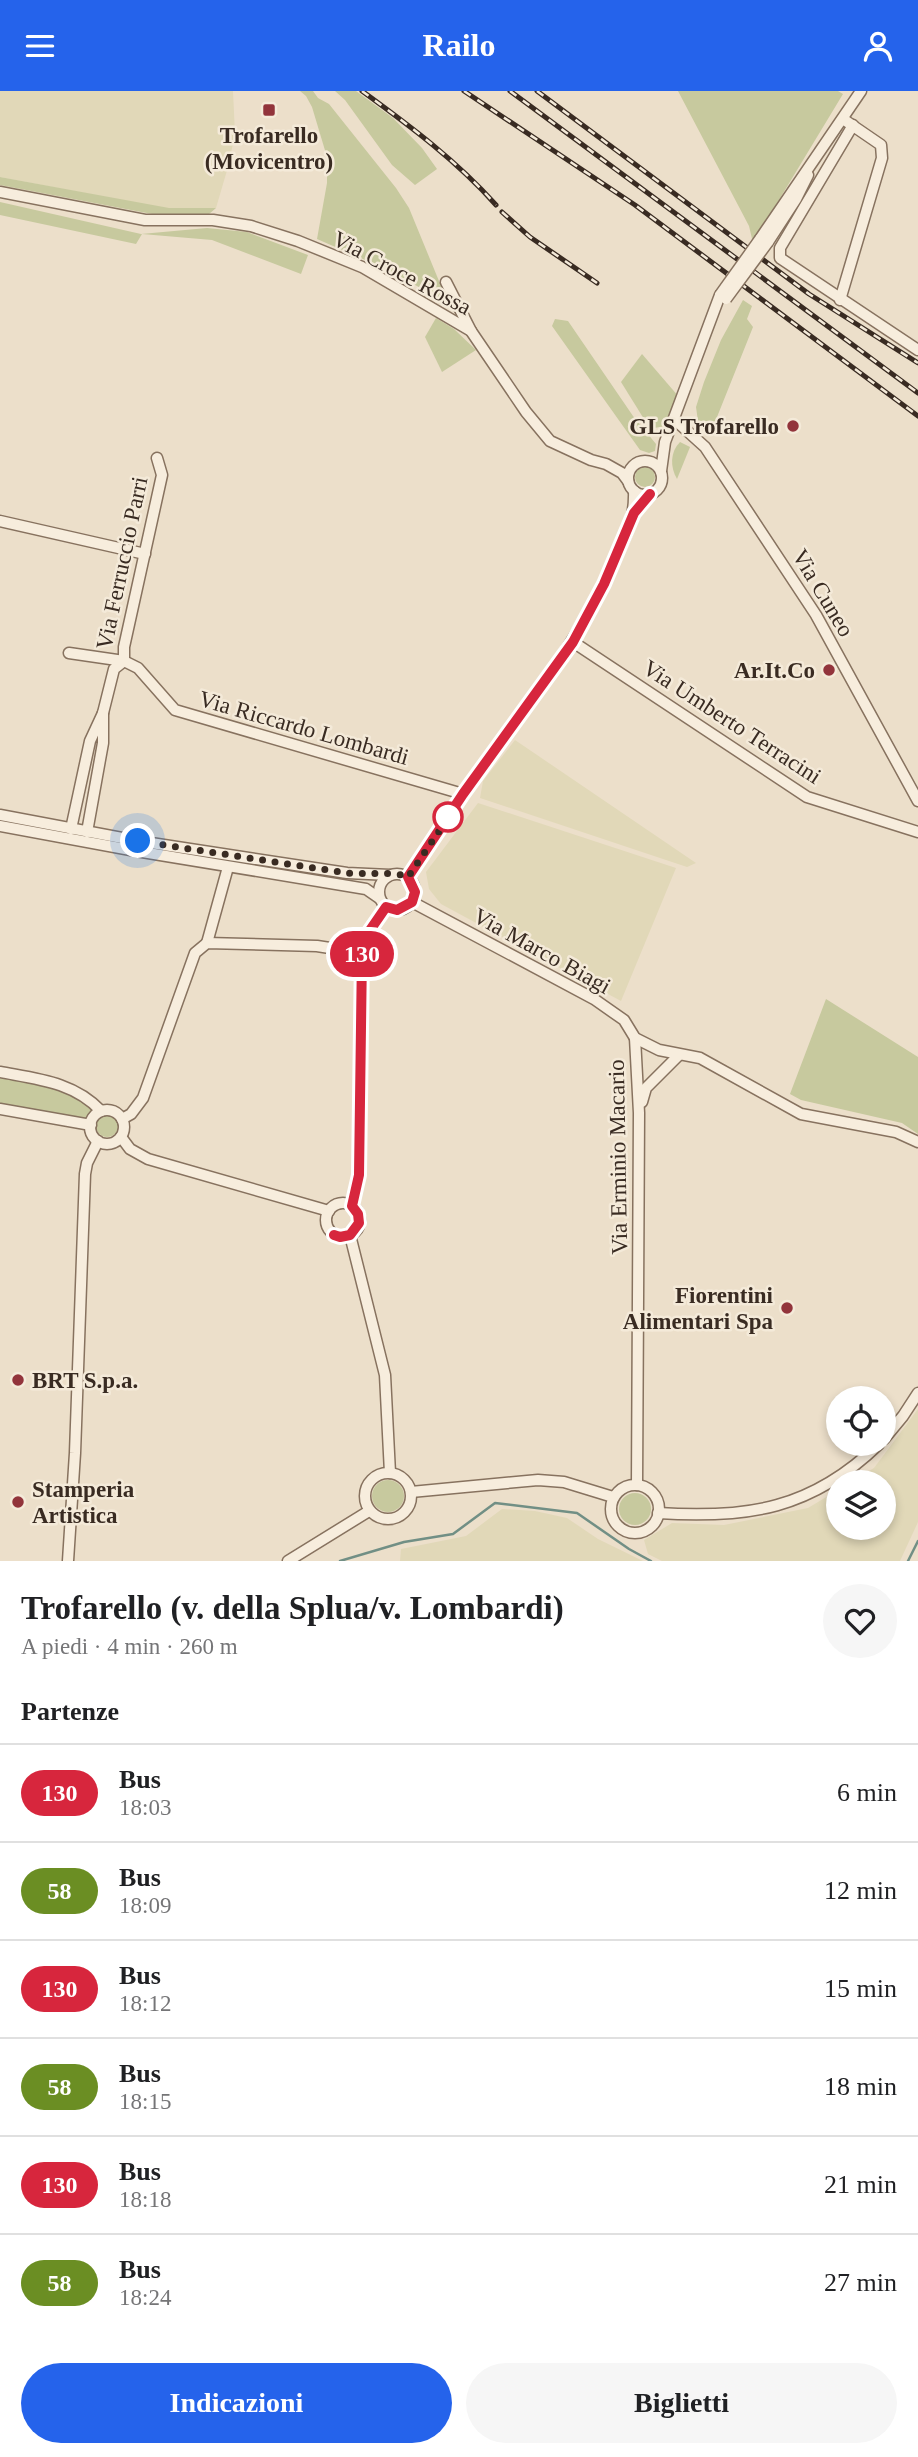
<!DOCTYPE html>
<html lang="it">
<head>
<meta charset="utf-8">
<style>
	:root { --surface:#fff; --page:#f6f6f6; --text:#202124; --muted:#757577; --line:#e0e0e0; --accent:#2563eb }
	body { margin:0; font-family:Georgia,serif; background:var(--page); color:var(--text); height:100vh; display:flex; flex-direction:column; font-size:26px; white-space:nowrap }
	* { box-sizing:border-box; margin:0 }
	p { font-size:23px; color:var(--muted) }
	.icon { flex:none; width:38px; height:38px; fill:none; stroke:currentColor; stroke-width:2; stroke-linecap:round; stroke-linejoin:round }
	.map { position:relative; height:1470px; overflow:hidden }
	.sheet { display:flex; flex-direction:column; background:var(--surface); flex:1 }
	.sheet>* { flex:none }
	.badge { padding:0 14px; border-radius:23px; font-size:24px; line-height:46px }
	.buttons { position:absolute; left:826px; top:1295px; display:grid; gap:14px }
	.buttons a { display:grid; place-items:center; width:70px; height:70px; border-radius:50%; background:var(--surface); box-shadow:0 4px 10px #0003; font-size:35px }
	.you { position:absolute; width:35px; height:35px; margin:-18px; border:5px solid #fff; border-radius:50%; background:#1a73e8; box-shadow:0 0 0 10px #1a73e833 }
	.map>.badge { position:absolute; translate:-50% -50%; box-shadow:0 0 0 4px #fff }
	h2 { padding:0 21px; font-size:26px; line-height:63px }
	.round { display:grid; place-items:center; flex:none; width:74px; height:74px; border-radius:37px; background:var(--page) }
	.head { display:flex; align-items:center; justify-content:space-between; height:119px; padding:0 21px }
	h1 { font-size:33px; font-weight:700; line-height:52px }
	.button { display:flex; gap:14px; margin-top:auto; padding:14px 21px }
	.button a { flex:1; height:80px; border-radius:42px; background:var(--accent); color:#fff; font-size:28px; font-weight:700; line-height:80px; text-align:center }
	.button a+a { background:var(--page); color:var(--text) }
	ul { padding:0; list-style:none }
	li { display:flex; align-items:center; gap:21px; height:98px; padding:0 21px; border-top:2px solid var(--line) }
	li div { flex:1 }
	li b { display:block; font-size:26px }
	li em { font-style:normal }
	li .badge { min-width:77px; font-weight:700; text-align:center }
	header { display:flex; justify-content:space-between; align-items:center; height:91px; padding:0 21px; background:var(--accent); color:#fff; font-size:32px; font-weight:700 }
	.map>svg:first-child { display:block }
</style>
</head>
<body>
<header><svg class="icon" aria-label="menu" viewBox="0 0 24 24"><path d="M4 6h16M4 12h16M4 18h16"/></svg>Railo<svg class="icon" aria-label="person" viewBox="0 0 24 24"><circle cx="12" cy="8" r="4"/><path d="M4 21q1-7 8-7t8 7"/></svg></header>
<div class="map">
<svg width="918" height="1470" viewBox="0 0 918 1470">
	<rect width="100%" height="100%" fill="#ecdfca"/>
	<g fill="#e1d8b8">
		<polygon points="0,0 233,0 235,43 228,76 216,117 169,118 0,86"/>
		<polygon points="515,649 696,772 687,776 480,707 483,690"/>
		<polygon points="478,712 676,777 621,910 441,813 429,798 426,781"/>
		<polygon points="918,1318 918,1431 900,1470 662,1470 648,1463 644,1449 672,1432 724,1434 808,1417 838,1399 838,1437 884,1437 884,1391 851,1391 874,1377"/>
		<polygon points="502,1418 535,1420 567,1427 598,1448 643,1470 400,1470 401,1458 466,1445"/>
	</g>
	<g fill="#c7c99e">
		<polygon points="300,0 313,0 318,7 329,13 396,97 409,117 448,212 386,178 317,148 327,92 327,66 312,16 306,5"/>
		<polygon points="335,0 356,0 393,27 422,57 437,78 415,94 392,74 345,9"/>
		<polygon points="678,0 838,0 843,3 753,152 749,135"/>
		<polygon points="0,86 169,117 216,117 209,123 152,123 0,94"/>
		<polygon points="0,111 141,143 207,137 247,141 308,164 301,183 212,149 142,143 136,153 0,124"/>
		<polygon points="743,209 752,215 747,228 753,236 711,341 699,337 696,316 704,291 721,249"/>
		<polygon points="436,227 454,238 476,259 442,281 425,246"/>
		<polygon points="555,228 568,230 633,325 656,353 655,360 649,362 640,359 552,235"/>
		<polygon points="642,263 679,306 666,335 654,337 644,328 621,291"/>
		<path d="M680 351 690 356 677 388C670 376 670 361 680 351Z"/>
		<circle cx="645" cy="386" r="10"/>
		<polygon points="826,908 918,966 918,1043 902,1032 801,1009 790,1003"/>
		<path d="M0 985C38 992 59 994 91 1016L92 1023 87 1028 0 1013Z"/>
		<circle cx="107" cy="1035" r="11"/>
		<circle cx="388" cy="1405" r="16"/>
		<circle cx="635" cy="1418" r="16"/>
	</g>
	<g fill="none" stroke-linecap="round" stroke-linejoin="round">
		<g stroke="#718f85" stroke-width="2.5">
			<polyline points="340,1470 404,1451 453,1443 495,1412 577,1422 629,1458 651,1470"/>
			<polyline points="908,1470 918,1450"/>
		</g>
		<g stroke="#87725f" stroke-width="13">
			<g id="minor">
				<polyline points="853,34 780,157 780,167 918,259"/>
				<polyline points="0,101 145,129 213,129 251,135 298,150 362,176 471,240 526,321 550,350 591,369 606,373 622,382 628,390"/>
				<polyline points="760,148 861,0"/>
				<polyline points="768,151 796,108 808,84"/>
				<polyline points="446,191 471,240"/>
				<polyline points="840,209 882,67 881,54 843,28"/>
				<polyline points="674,328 705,356 816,524 918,710"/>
				<circle cx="645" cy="387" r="17"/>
				<polyline points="661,380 665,351 720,204"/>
				<polyline points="0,430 145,463"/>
				<polyline points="573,551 807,706 918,741"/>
				<polyline points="69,562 124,570 138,577 175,619 463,703"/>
				<polyline points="103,622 114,578 124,570 124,556 162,384 157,367"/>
				<polyline points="0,724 138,750 347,782 390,784"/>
				<polyline points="0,735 136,760 342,794 366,798 379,807"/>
				<polyline points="71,738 90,650 103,622 103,652 87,741"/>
				<circle cx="397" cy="801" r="18"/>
				<path d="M408 786C427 758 445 730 464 702 517 627 577 556 614 470 626 445 635 428 634 400"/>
				<polyline points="412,811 594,908 624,929 635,947 659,959 700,967 801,1023 896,1041 918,1051"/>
				<polyline points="207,852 228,776"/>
				<polyline points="635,947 639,1022 637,1394"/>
				<path d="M0 981C37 988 74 991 101 1020"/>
				<polyline points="642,1011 646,997 679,964"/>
				<polyline points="0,1018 91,1034"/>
				<circle cx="107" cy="1036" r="17"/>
				<polyline points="122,1028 131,1023 143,1007 195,862 207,852 317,855 362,862"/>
				<polyline points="121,1046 130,1058 148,1068 329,1120"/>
				<circle cx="343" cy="1129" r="17"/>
				<polyline points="352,1115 359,1084 360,1063 362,862 366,844 386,816"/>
				<polyline points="350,1144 385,1284 390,1382"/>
				<polyline points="884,1348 903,1325 918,1302"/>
				<circle cx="388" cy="1405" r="23"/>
				<circle cx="635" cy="1418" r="24"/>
				<polyline points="411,1401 538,1389 564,1391 613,1406"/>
				<path d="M658 1422C748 1428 812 1418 879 1353"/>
				<polyline points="68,1470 75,1362 85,1083 87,1072 98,1050"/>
				<polyline points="288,1470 369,1420"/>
			</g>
		</g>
		<use href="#minor" stroke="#f7eddd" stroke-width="10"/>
		<g stroke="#392b22" stroke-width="5">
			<g id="rail">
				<path d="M362 0C410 35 457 70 496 114"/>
				<polyline points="464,0 635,114 918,325"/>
				<polyline points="510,0 918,302"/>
				<polyline points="537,0 809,203 918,272"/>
				<polyline points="502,121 530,146 597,192"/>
			</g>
		</g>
		<use href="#rail" stroke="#f4ead9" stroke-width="2.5" stroke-dasharray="8" stroke-linecap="butt"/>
		<g stroke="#87725f" stroke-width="13" stroke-linecap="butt">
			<g id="minor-bridge">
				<polyline points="720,204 760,148"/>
				<polyline points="726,208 768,151"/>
			</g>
		</g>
		<use href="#minor-bridge" stroke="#f7eddd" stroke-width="10"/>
	</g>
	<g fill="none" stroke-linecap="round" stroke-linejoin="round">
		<g stroke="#fff" stroke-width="16">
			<polyline id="line" points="334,1144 340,1146 350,1144 359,1132 358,1123 352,1115 359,1084 362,862 366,845 386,816 397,819 412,811 415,801 408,786 463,703 573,551 604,493 634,422 650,403"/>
		</g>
		<use href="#line" stroke="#d7263d" stroke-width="10"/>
		<path stroke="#392b22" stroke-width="7" stroke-dasharray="0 12.6" d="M138 750 347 782C363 784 396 780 408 786L450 724 448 726"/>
	</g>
	<g fill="#92343b" stroke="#f4ead9" stroke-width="2.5">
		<rect x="262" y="12" width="14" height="14" rx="3.5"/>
		<circle cx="793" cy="335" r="7"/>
		<circle cx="829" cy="579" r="7"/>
		<circle cx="787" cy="1217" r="7"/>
		<circle cx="18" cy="1289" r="7"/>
		<circle cx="18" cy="1411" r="7"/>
	</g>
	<circle fill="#fff" stroke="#d7263d" stroke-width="3.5" cx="448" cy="726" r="14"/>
	<g text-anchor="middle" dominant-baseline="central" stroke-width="5" stroke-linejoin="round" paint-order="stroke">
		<g font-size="23" font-weight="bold" fill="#392b22" stroke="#f4ead9" text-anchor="end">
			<text x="269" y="44" text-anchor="middle">Trofarello<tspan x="269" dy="26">(Movicentro)</tspan></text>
			<text x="779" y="335">GLS Trofarello</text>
			<text x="815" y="579">Ar.It.Co</text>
			<text x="773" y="1204">Fiorentini<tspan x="773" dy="26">Alimentari Spa</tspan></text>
			<text x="32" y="1289" text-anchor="start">BRT S.p.a.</text>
			<text x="32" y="1398" text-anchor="start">Stamperia<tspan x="32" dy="26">Artistica</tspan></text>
		</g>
		<g font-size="23" fill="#392b22" stroke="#f4ead9">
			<text transform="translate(402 182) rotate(28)">Via Croce Rossa</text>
			<text transform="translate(122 472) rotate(-78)">Via Ferruccio Parri</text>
			<text transform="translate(823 502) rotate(59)">Via Cuneo</text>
			<text transform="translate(732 631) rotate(33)">Via Umberto Terracini</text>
			<text transform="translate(304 637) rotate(16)">Via Riccardo Lombardi</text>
			<text transform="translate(542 860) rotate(29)">Via Marco Biagi</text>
			<text transform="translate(618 1066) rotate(-91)">Via Erminio Macario</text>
		</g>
	</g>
</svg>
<div class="buttons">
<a><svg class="icon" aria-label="locate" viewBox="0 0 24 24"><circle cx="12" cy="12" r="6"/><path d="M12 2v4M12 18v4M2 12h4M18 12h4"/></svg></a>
<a><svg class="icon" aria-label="layers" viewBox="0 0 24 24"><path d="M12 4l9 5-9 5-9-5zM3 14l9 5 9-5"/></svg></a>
</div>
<div class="you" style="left:138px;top:750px"></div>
<b class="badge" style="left:362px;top:863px;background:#d7263d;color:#fff">130</b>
</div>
<section class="sheet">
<div class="head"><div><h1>Trofarello (v. della Splua/v. Lombardi)</h1><p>A piedi · 4 min · 260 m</p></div><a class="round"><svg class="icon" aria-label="heart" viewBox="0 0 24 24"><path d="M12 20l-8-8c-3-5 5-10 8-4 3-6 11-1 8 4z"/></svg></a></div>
<h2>Partenze</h2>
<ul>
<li><span class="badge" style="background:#d7263d;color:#fff">130</span><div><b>Bus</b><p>18:03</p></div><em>6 min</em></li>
<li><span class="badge" style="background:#6b8e23;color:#fff">58</span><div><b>Bus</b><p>18:09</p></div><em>12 min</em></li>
<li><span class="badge" style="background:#d7263d;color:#fff">130</span><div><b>Bus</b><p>18:12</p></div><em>15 min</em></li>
<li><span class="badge" style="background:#6b8e23;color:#fff">58</span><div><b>Bus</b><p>18:15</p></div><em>18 min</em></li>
<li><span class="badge" style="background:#d7263d;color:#fff">130</span><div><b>Bus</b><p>18:18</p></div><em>21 min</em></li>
<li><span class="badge" style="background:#6b8e23;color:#fff">58</span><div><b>Bus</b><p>18:24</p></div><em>27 min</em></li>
</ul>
<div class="button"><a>Indicazioni</a><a>Biglietti</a></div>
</section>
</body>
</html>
